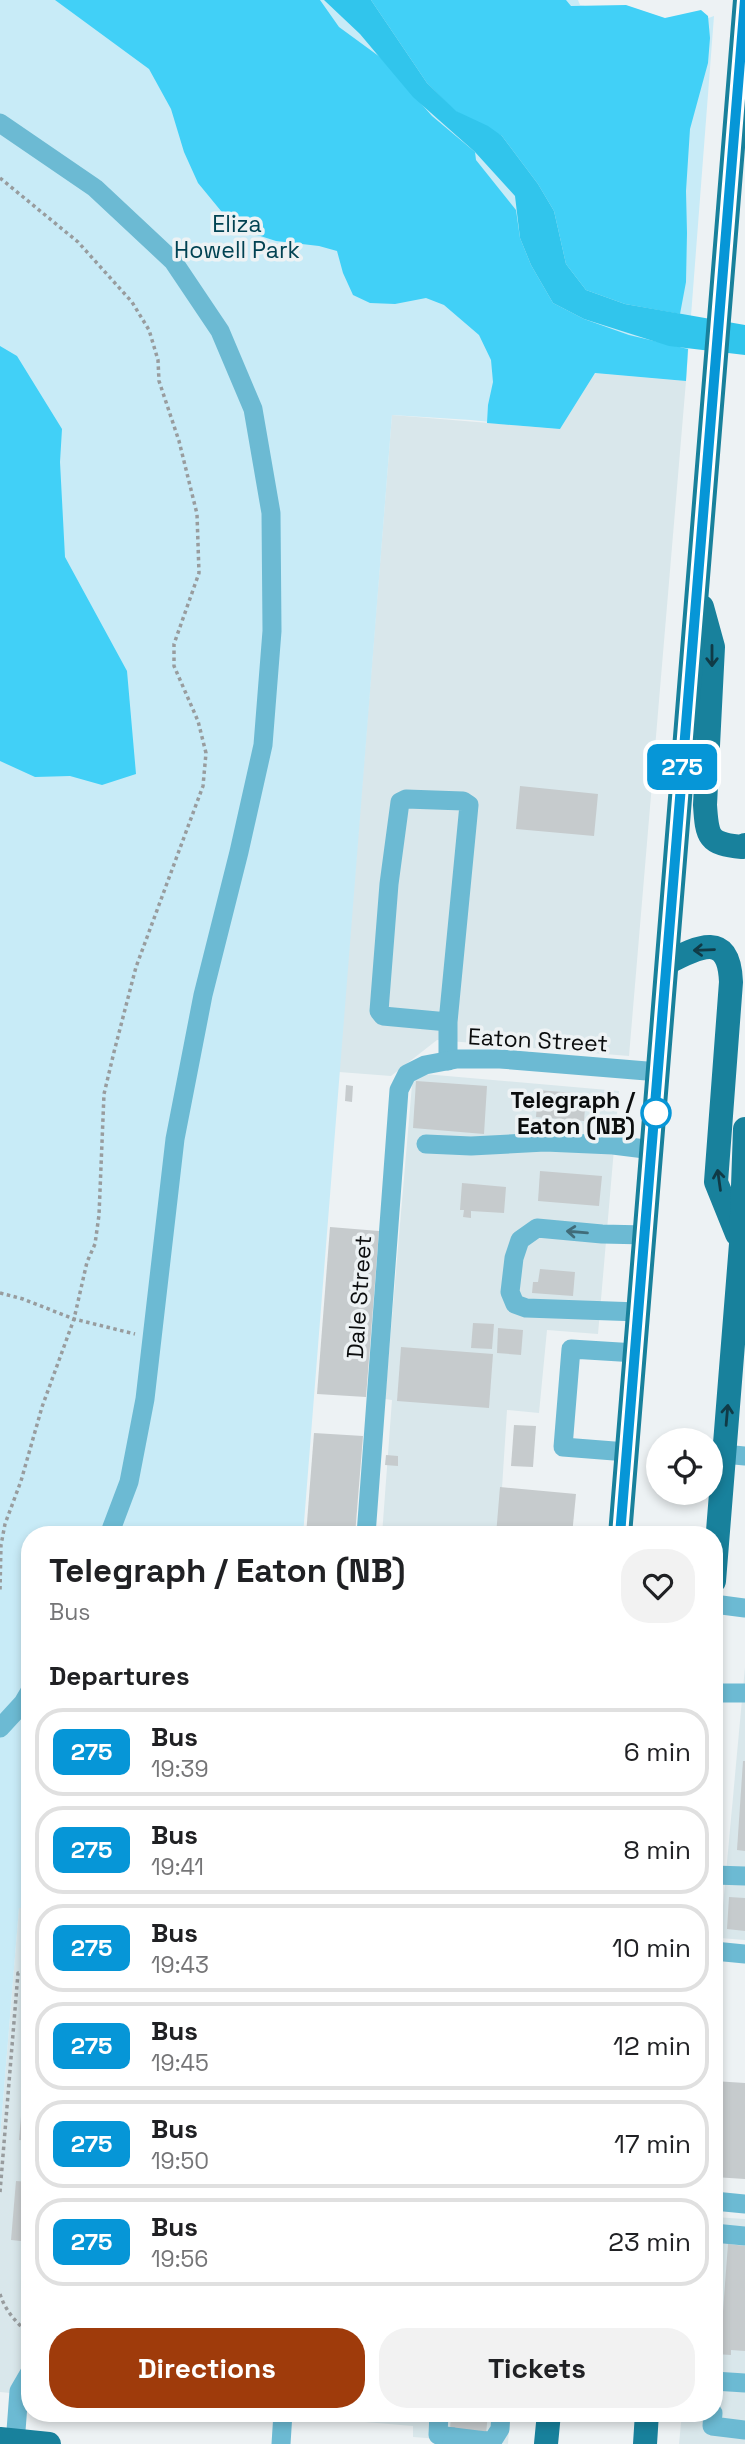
<!DOCTYPE html>
<html lang="en">
<head>
<meta charset="utf-8">
<style>
	:root { --surface:#fff; --page:#f2f2f2; --text:#202124; --muted:#757577; --line:#e0e0e0; --accent:#9f3b0b }
	body { margin:0; font-family:"Space Grotesk",sans-serif; background:var(--page); color:var(--text); height:100vh; display:flex; flex-direction:column; font-size:26px; white-space:nowrap }
	* { box-sizing:border-box; margin:0 }
	p { font-size:23px; color:var(--muted) }
	.icon { flex:none; width:38px; height:38px; fill:none; stroke:currentColor; stroke-width:2; stroke-linecap:round; stroke-linejoin:round }
	.map { position:relative; flex:1; overflow:hidden }
	.panel { position:absolute; left:21px; top:1526px; width:702px; height:896px; display:flex; flex-direction:column; background:var(--surface); border-radius:28px; box-shadow:0 4px 10px #0003 }
	.panel>* { flex:none }
	.badge { padding:0 14px; border-radius:10px; font-size:24px; line-height:46px }
	.tools { position:absolute; left:646px; top:1428px; display:grid; gap:14px }
	.tools a { display:grid; place-items:center; width:77px; height:77px; border-radius:50%; background:var(--surface); box-shadow:0 4px 10px #0003; font-size:35px }
	.map>.badge { position:absolute; translate:-50% -50%; box-shadow:0 0 0 4px #fff }
	h2 { padding:0 28px; font-size:26px; line-height:63px }
	.round { display:grid; place-items:center; flex:none; width:74px; height:74px; border-radius:28px; background:var(--page) }
	.summary { display:flex; align-items:center; justify-content:space-between; height:119px; padding:0 28px }
	h1 { font-size:33px; font-weight:700; line-height:52px }
	.button { display:flex; gap:14px; margin-top:auto; padding:14px 28px }
	.button a { flex:1; height:80px; border-radius:28px; background:var(--accent); color:#fff; font-size:28px; font-weight:700; line-height:80px; text-align:center }
	.button a+a { background:var(--page); color:var(--text) }
	ul { padding:0; list-style:none }
	li { display:flex; align-items:center; gap:21px; height:88px; margin:0 14px 10px; padding:0 14px; border:4px solid var(--line); border-radius:28px }
	li div { flex:1 }
	li b { display:block; font-size:26px }
	li em { font-style:normal }
	li .badge { min-width:77px; font-weight:700; text-align:center }
	.map>svg:first-child { display:block }
</style>
</head>
<body>
<div class="map">
<svg width="745" height="2444" viewBox="0 0 745 2444">
	<rect width="100%" height="100%" fill="#edf2f4"/>
	<g fill="#d9e7eb">
		<polygon points="595,373 686,381 629,1056 437,1040 391,1076 339,1072 392,415 560,429"/>
		<polygon points="413,1073 619,1091 598,1334 547,1330 539,1413 507,1410 499,1535 382,1535 392,1400 385,1399"/>
		<polygon points="745,1667 745,1940 720,1938"/>
		<polygon points="19,1907 30,1908 30,2395 0,2392 0,2138"/>
		<polygon points="714,2217 745,2219 745,2444 679,2444 682,2413 714,2413"/>
		<polygon points="256,2413 510,2413 508,2444 413,2437 413,2426"/>
	</g>
	<polygon fill="#c8ebf7" points="0,0 578,0 580,5 689,25 714,16 686,381 595,373 560,429 471,420 392,415 303,1535 30,1535 30,1908 19,1908 0,2138"/>
	<g fill="#41d0f7">
		<polygon points="55,0 320,0 339,27 380,57 432,116 475,152 476,160 516,210 520,238 531,265 553,303 584,319 629,335 688,349 686,381 595,373 560,429 487,423 488,405 493,382 491,360 479,335 444,305 426,298 395,304 370,303 353,295 343,273 337,251 319,246 276,241 235,228 198,183 184,152 171,109 149,69"/>
		<polygon points="371,0 566,0 571,6 626,5 665,18 701,10 708,16 710,38 708,63 690,129 686,191 687,233 686,282 680,314 625,304 586,290 566,264 554,211 538,184 502,136 455,111 427,83"/>
		<polygon points="0,346 17,356 62,429 60,462 65,557 127,671 136,774 102,785 70,776 35,777 0,761"/>
	</g>
	<polygon fill="#31c5ec" points="324,0 371,0 427,83 456,111 488,126 502,136 538,184 554,211 566,264 586,290 625,304 745,325 745,355 669,346 584,319 553,303 531,265 520,238 515,196 475,152 413,97 360,34"/>
	<g fill="#c6cbcd">
		<polygon points="520,786 598,794 594,836 516,829"/>
		<polygon points="416,1081 487,1086 484,1134 413,1128"/>
		<polygon points="346,1085 353,1086 352,1102 345,1101"/>
		<polygon points="538,1090 586,1094 584,1121 536,1117"/>
		<polygon points="540,1171 602,1176 599,1206 538,1201"/>
		<polygon points="462,1183 506,1187 504,1213 471,1211 471,1218 463,1217 464,1210 460,1210"/>
		<polygon points="330,1227 379,1231 366,1397 317,1394"/>
		<polygon points="540,1269 575,1272 573,1296 532,1293 533,1282 538,1282"/>
		<polygon points="473,1323 494,1324 492,1349 471,1348"/>
		<polygon points="498,1328 523,1330 521,1355 497,1353"/>
		<polygon points="401,1347 493,1354 489,1408 397,1401"/>
		<polygon points="514,1425 536,1426 533,1467 511,1466"/>
		<polygon points="314,1433 363,1436 355,1535 306,1535"/>
		<polygon points="386,1455 398,1456 398,1466 385,1465"/>
		<polygon points="500,1487 576,1494 572,1535 496,1535"/>
		<polygon points="743,1761 745,1761 745,1851 737,1850"/>
		<polygon points="729,1897 745,1898 745,1931 727,1929"/>
		<polygon points="24,2081 30,2082 30,2141 19,2140"/>
		<polygon points="714,2081 745,2083 745,2179 714,2177"/>
		<polygon points="16,2181 30,2182 30,2242 11,2240"/>
		<polygon points="728,2244 745,2246 745,2351 731,2350 731,2355 715,2354 716,2338 721,2338"/>
		<polygon points="387,2413 416,2413 415,2418 387,2416"/>
		<polygon points="451,2413 488,2413 486,2434 450,2431"/>
	</g>
	<g fill="none" stroke-linecap="round" stroke-linejoin="round">
		<g stroke="#989c9e" stroke-width="3.5" stroke-dasharray="3.5 3.5" stroke-linecap="butt">
			<polyline points="0,178 78,242 132,302 149,330 158,360 159,381 179,441 197,514 199,573 174,644 174,666 198,721 206,753 203,786 136,967 114,1052 104,1094 99,1215 95,1244 87,1262 74,1319 42,1407 21,1481 5,1524 1,1545 0,1591"/>
			<polyline points="0,1293 23,1299 74,1319 135,1334"/>
			<polyline points="0,2192 18,1973 30,1974"/>
			<path d="M0 2294C5 2310 16 2323 30 2334"/>
		</g>
		<g stroke="#6cbad3" stroke-width="19">
			<polyline points="0,123 95,188 173,261 220,331 253,409 271,513 272,631 263,745 239,852 203,995 175,1139 145,1399 129,1482 109,1535"/>
			<polyline points="448,1061 448,1022 469,805 463,801 406,799 400,802 389,884 379,1011 383,1016 448,1022"/>
			<polyline points="426,1144 471,1146 545,1142 613,1145 653,1150"/>
			<polyline points="639,1312 526,1308 515,1304 510,1292 514,1258 520,1240 537,1228 602,1234 646,1235"/>
			<polyline points="627,1452 563,1447 571,1349 636,1353"/>
			<polyline points="724,1454 745,1456"/>
			<polyline points="366,1535 399,1090 407,1074 425,1065 457,1059 500,1059 659,1072"/>
			<polyline points="714,1604 745,1608"/>
			<polyline points="714,1693 745,1693"/>
			<polyline points="0,1728 23,1703 30,1691"/>
			<polyline points="714,1875 745,1876"/>
			<polyline points="714,1951 745,1954"/>
			<polyline points="714,2201 745,2204"/>
			<polyline points="714,2233 745,2236"/>
			<polyline points="714,2381 745,2383"/>
			<polyline points="439,2413 438,2435 453,2437"/>
			<polyline points="713,2413 712,2426 745,2430"/>
			<polyline points="15,2444 19,2391 30,2372"/>
			<polyline points="281,2444 283,2413"/>
			<polyline points="452,2444 453,2437 486,2441 493,2440 500,2429 501,2413"/>
		</g>
		<g stroke="#18819c" stroke-width="24">
			<path d="M702 607 713 647 705 805C707 837 708 844 742 847L745 845"/>
			<path d="M667 963C699 946 729 931 731 982L716 1182 737 1234"/>
			<polyline points="620,1535 745,0"/>
			<polyline points="714,1581 741,1244 745,1129"/>
			<polyline points="0,2439 49,2444"/>
			<polyline points="546,2444 549,2413"/>
			<polyline points="645,2444 647,2413"/>
		</g>
	</g>
	<defs><path id="oneway-shaft" d="M-6 0H5M1.5-3L5.5 0L1.5 3" fill="none" stroke-width="1.6" stroke-linecap="round" stroke-linejoin="round" transform="scale(1.75)"/></defs>
	<g stroke="#103b47">
		<use href="#oneway-shaft" transform="translate(712 656) rotate(90)"/>
		<use href="#oneway-shaft" transform="translate(704 950) rotate(178)"/>
		<use href="#oneway-shaft" transform="translate(719 1180) rotate(-98)"/>
		<use href="#oneway-shaft" transform="translate(727 1415) rotate(-85)"/>
	</g>
	<use stroke="#406c7a" href="#oneway-shaft" transform="translate(577 1232) rotate(-175)"/>
	<g fill="none" stroke-linecap="round" stroke-linejoin="round">
		<g stroke="#fff" stroke-width="16">
			<polyline id="line" points="620,1535 745,0"/>
		</g>
		<use href="#line" stroke="#0696d7" stroke-width="10"/>
	</g>
	<circle fill="#fff" stroke="#0696d7" stroke-width="3.5" cx="656" cy="1113" r="14"/>
	<g text-anchor="middle" dominant-baseline="central" stroke-width="7" stroke-linejoin="round" paint-order="stroke">
		<g font-size="23" fill="#014252" stroke="#edf2f4">
			<text x="237" y="224">Eliza<tspan x="237" dy="26">Howell Park</tspan></text>
		</g>
		<g font-size="23" fill="#0b0d0e" stroke="#edf2f4">
			<text transform="translate(538 1040) rotate(3)">Eaton Street</text>
			<text transform="translate(359 1297) rotate(-86)">Dale Street</text>
		</g>
		<g font-size="23" font-weight="bold" fill="#0b0d0e" stroke="#edf2f4" text-anchor="end">
			<text x="635" y="1100">Telegraph /<tspan x="635" dy="26">Eaton (NB)</tspan></text>
		</g>
	</g>
</svg>
<div class="tools">
<a><svg class="icon" aria-label="locate" viewBox="0 0 24 24"><circle cx="12" cy="12" r="6"/><path d="M12 2v4M12 18v4M2 12h4M18 12h4"/></svg></a>
</div>
<b class="badge" style="left:682px;top:767px;background:#0696d7;color:#fff">275</b>
<section class="panel">
<div class="summary"><div><h1>Telegraph / Eaton (NB)</h1><p>Bus</p></div><a class="round"><svg class="icon" aria-label="heart" viewBox="0 0 24 24"><path d="M12 20l-8-8c-3-5 5-10 8-4 3-6 11-1 8 4z"/></svg></a></div>
<h2>Departures</h2>
<ul>
<li><span class="badge" style="background:#0696d7;color:#fff">275</span><div><b>Bus</b><p>19:39</p></div><em>6 min</em></li>
<li><span class="badge" style="background:#0696d7;color:#fff">275</span><div><b>Bus</b><p>19:41</p></div><em>8 min</em></li>
<li><span class="badge" style="background:#0696d7;color:#fff">275</span><div><b>Bus</b><p>19:43</p></div><em>10 min</em></li>
<li><span class="badge" style="background:#0696d7;color:#fff">275</span><div><b>Bus</b><p>19:45</p></div><em>12 min</em></li>
<li><span class="badge" style="background:#0696d7;color:#fff">275</span><div><b>Bus</b><p>19:50</p></div><em>17 min</em></li>
<li><span class="badge" style="background:#0696d7;color:#fff">275</span><div><b>Bus</b><p>19:56</p></div><em>23 min</em></li>
</ul>
<div class="button"><a>Directions</a><a>Tickets</a></div>
</section>
</div>
</body>
</html>
